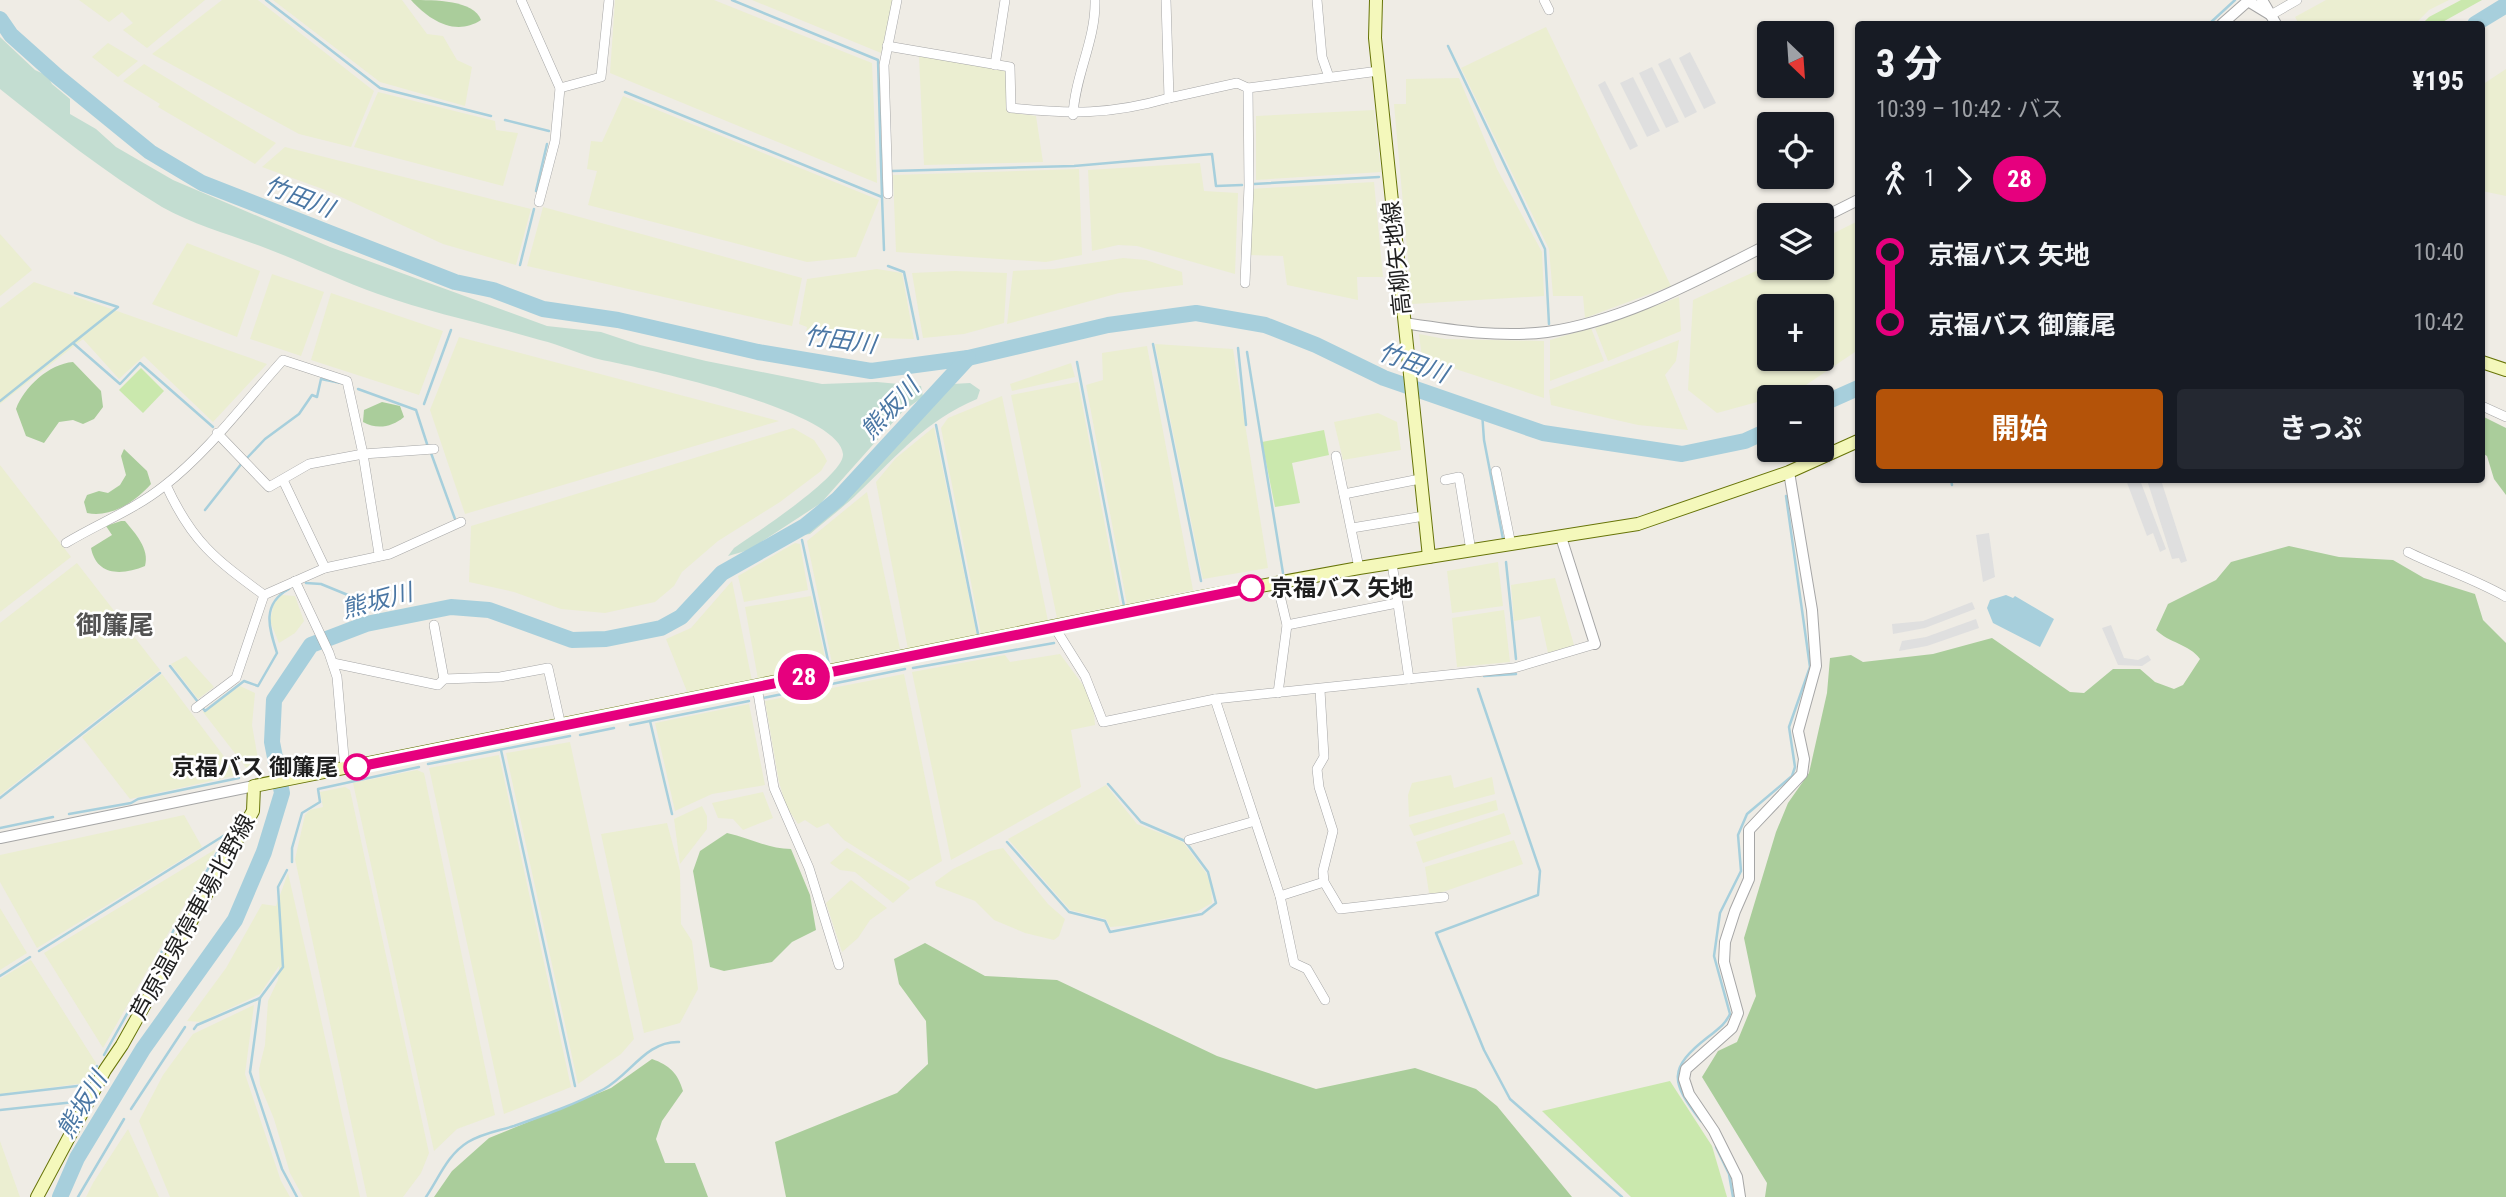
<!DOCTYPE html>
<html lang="ja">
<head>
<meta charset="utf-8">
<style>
	:root { --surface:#171b24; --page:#242831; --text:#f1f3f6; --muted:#9ea1a6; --accent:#b45309 }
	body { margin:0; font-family:"Roboto Condensed","Noto Sans JP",sans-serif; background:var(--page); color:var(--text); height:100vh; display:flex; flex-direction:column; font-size:26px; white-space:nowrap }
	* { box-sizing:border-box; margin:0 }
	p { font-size:23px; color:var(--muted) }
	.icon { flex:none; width:38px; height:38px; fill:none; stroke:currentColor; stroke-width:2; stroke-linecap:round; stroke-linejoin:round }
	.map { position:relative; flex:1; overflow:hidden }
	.details { position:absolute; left:1855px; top:21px; width:630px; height:462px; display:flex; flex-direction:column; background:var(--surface); border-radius:7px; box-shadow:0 2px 5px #0004 }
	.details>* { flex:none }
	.badge { padding:0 14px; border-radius:23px; font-size:24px; line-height:46px }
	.needle { width:46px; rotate:155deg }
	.tools { position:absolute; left:1757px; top:21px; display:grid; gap:14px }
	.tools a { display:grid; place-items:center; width:77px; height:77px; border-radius:7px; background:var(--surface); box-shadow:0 2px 5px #0004; font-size:35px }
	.map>.badge { position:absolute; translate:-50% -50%; box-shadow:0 0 0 4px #fff }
	.legs { display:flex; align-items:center; gap:10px; height:77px; padding:0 21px; font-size:23px }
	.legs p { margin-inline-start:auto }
	.summary { display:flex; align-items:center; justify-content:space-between; height:119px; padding:0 21px }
	h1 { font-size:38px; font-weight:700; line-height:52px }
	.cta { display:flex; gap:14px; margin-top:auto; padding:14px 21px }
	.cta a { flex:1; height:80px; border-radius:7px; background:var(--accent); color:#fff; font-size:28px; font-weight:700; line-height:80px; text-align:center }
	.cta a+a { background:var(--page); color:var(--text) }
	ul { padding:0 21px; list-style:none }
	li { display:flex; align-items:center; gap:24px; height:70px; font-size:26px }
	li i { display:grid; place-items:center; width:10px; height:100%; margin:0 9px; background:currentColor }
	li i::after { content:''; width:18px; height:18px; margin:-9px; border:5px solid; border-radius:50%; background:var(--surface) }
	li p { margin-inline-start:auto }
	li:first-child i { background:linear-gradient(#0000 50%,currentColor 0) }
	li:last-child i { background:linear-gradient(currentColor 50%,#0000 0) }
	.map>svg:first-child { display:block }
</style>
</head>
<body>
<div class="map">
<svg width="2506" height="1197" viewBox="0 0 2506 1197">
	<rect width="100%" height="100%" fill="#efece5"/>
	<g fill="#ebeed1" fill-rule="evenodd">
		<polygon points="79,0 205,0 147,48 123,30 133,23 122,12 109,22"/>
		<polygon points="222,0 258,0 374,91 351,147 299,134 152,54"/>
		<polygon points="273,0 402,0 427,34 443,36 457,60 472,67 465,106 380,82"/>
		<polygon points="615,0 714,0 872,63 877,183 610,73"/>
		<polygon points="752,0 893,0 881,53"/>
		<polygon points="2326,0 2449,0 2429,10 2415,24 2299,24 2295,17"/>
		<polygon points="1546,27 1671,286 1585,318 1583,296 1553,296 1549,249 1461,68"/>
		<polygon points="108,43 138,61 118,77 92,57"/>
		<polygon points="919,56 1007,71 1007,112 1036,116 1043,162 924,165"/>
		<polygon points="144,64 211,105 276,143 255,164 158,107 160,104 123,81"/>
		<polygon points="2506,69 2506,196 2482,191 2482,85"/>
		<polygon points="1459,78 1497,169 1542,252 1544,296 1412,304 1394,104 1406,104 1406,79"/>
		<polygon points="378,92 495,121 496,130 518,133 503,186 354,147"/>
		<polygon points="623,96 879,200 856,257 807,262 588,205 597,171 587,169 591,141 602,142"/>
		<polygon points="1374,110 1381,172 1256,180 1256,116"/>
		<polygon points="285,147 531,209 516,265 443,244 328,191 262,167"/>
		<polygon points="1200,163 1204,191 1238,193 1235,274 1137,246 1118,245 1092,251 1088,170"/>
		<polygon points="1079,169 1082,255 1046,262 896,252 893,175"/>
		<polygon points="1374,182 1383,277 1357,277 1358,300 1287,285 1283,256 1249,255 1249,189"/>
		<polygon points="543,207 802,278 792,326 527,266"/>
		<path d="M1858 221V350L1797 391 1717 413 1688 390 1693 300 1769 265V268H1822V239ZM1769 306H1822V359H1769Z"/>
		<polygon points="0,234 32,270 0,296"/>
		<polygon points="187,243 260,271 237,337 152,304"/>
		<polygon points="1123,258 1146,260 1182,272 1183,285 1119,293 1007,324 1013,271 1054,269"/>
		<polygon points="877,269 902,273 914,339 842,337 806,332 807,327 799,324 807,279"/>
		<polygon points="955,271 1007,273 1004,323 964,334 923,338 912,273"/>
		<polygon points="272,274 324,292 301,356 250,339"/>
		<polygon points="34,282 117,311 267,364 213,422 144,356 119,379 83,339 0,404 0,308"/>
		<polygon points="331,293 443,331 419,395 311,360"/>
		<polygon points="1679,297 1681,331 1608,361 1595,328"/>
		<polygon points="1591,328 1604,361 1550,381 1550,340"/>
		<polygon points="1419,334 1445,339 1544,341 1544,398 1422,358"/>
		<polygon points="459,337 543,359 779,421 465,514 430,410"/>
		<polygon points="1679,340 1676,361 1665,375 1688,430 1638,425 1551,405 1549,390"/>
		<polygon points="1155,344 1233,349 1268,568 1203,579"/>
		<polygon points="1147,346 1193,590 1127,604 1086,385 1103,380 1102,353"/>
		<polygon points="1071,363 1075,377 1012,391 1010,384"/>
		<polygon points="1078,382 1120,605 1057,618 1011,395"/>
		<polygon points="1002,396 1048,621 981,634 941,428 948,418"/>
		<polygon points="1378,413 1397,422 1401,450 1343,460 1334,422"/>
		<polygon points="934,427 977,636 908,649 876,482 896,458"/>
		<polygon points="793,428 814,440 824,455 827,461 821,471 780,502 718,541 682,572 674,586 655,602 605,613 561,609 514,592 469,582 471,526"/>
		<polygon points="0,465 71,557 0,612"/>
		<polygon points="867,492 900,649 832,663 807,541"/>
		<polygon points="795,543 800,544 808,590 744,602 738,576"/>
		<polygon points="1498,562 1503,606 1452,613 1447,571"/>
		<polygon points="77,563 160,670 0,795 0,623"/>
		<polygon points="1555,578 1574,645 1548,653 1540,616 1514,621 1511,585"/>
		<polygon points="732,581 752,681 688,694 666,639 691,628"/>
		<polygon points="282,595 295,596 304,621 295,633 279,643 270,621 274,603"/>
		<polygon points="811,596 827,666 758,679 745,607"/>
		<polygon points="1504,610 1510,662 1457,667 1452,618"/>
		<polygon points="1060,654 1086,689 1094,713 1095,725 1071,730 1081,787 951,860 912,672 1005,655 1010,662"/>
		<polygon points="186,656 214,687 198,699 171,664"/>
		<polygon points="162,674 238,775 130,799 82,737"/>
		<polygon points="904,674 942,861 909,881 844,840 828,823 817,828 805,820 798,824 786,806 779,782 765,701"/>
		<polygon points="240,686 255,693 252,725 258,759 247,769 203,712"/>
		<polygon points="749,704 765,785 712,794 675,811 655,723"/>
		<polygon points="570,742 634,1039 621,1054 578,1084 506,753"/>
		<polygon points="499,755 571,1087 504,1114 429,768"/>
		<polygon points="417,770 424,773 495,1115 457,1129 434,1151 353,783"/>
		<polygon points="1451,775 1454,788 1492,777 1495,794 1409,817 1408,795 1412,783"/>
		<polygon points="1106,785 1137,824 1183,842 1206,873 1211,884 1212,903 1196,912 1136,925 1110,927 1106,919 1070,910 1008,839"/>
		<polygon points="345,787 350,790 429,1153 421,1173 403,1197 367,1197 295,859 305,815 310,810 323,807 320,792"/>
		<polygon points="763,792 773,818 743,830 733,819 718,818 712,803"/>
		<polygon points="1496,800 1498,810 1414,836 1409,825"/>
		<polygon points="702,806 707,816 707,829 680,864 674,819"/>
		<polygon points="1504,813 1511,834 1423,863 1416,842"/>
		<polygon points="184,815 202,847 37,948 0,882 0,855"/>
		<polygon points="667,823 680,871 681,924 692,941 698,989 680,1023 644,1033 601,834"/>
		<polygon points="1514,840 1523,864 1440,893 1429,893 1425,867"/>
		<polygon points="847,848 906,884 910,888 893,903 855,872 840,870 830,863"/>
		<polygon points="1003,848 1048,904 1065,919 1059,936 1054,940 1025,933 994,920 975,901 936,886 935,882 953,869 990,851"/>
		<polygon points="216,849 103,1048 44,953"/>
		<polygon points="288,873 312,978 360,1197 303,1197 290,1173 274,1119 260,1085 259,1069 265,1045 268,1001 278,980 279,966 260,994 201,1022 187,1021 226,968 262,904 276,906"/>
		<polygon points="851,880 887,908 870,920 858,938 842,952 826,903"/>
		<polygon points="0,908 27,953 0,970"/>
		<polygon points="31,960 96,1063 85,1083 0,1094 0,979"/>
		<polygon points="254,1005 245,1074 281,1181 290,1197 170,1197 139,1121 163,1075 193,1034"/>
		<polygon points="128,1129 159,1197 86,1197 93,1183"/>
		<polygon points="0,1141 20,1197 0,1197"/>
	</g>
	<g fill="#cae8ad">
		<polygon points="2461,0 2482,0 2439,24 2422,24 2429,17"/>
		<polygon points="141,368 164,391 143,413 119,390"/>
		<polygon points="1324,430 1329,455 1292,463 1300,503 1275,507 1262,442"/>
		<polygon points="1670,1081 1712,1146 1727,1197 1631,1197 1542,1111"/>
	</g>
	<g fill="#aacd9b">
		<path d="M411 0C435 0 474 0 481 20 455 37 429 20 411 0Z"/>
		<path d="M73 362 101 391 103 407 94 419 83 424 73 420 59 422 44 443 26 436 16 409C24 387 49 364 73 362Z"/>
		<path d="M382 402 400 406 404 417C392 427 377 430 363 422L364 410Z"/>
		<polygon points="2482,416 2506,428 2506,495 2494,479 2487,456 2482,453"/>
		<path d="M124 449 147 471 151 484C135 502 111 518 87 513L84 502 87 495 99 491 108 493 120 485 126 475 121 456Z"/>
		<path d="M121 521H125C135 533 150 549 145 566 123 575 97 577 91 548L112 535 106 526Z"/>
		<path d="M2289 546 2339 557 2393 560 2424 578 2475 594 2483 620 2506 643V1197H1765L1767 1183 1702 1077 1718 1051 1737 1042 1756 996 1744 938 1776 832 1788 803 1809 773 1827 693 1830 658 1851 655 1863 662 1933 654 1992 638 2070 692 2084 693 2113 669H2140L2155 682 2174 689 2183 685 2200 659C2189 644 2169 643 2156 630L2168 604 2216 580 2231 562Z"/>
		<path d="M727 833C750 838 768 849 791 849L810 895 816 930 792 942 772 962 724 971 710 967 693 871 700 851Z"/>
		<polygon points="925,943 985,976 1057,980 1217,1056 1316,1089 1415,1068 1476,1089 1497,1106 1572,1197 786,1197 775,1142 897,1093 928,1064 926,1021 899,984 894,959"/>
		<path d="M652 1059C669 1065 678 1073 683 1091L662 1121 656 1139 665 1163H695L708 1197H434L452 1171 489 1138 611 1088Z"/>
	</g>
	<g fill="#c3ddd1">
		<path d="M0 37 35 70 48 76 52 84 70 99V114L96 129 116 147 173 180 330 247 547 326 601 332 640 345 706 361 822 384 877 382 921 386 923 397 903 411 821 503 749 550 728 556 734 548C753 535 845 475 843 454 839 410 642 368 602 360 581 355 561 345 540 340 486 324 431 313 378 294 341 281 305 263 268 249 232 235 196 226 162 207 104 172 53 131 0 89Z"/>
		<path d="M970 383 980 390 977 399C925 421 899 454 859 492 844 507 826 520 810 534L803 535 810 525 854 488 945 390 952 384Z"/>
	</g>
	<g fill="#dfdfdf">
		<polygon points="1690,52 1716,103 1704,109 1679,58"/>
		<polygon points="1670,58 1697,112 1685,118 1658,64"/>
		<polygon points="1652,67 1679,122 1666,128 1639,73"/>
		<polygon points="1633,77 1660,131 1647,137 1620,83"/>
		<polygon points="1605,81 1638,146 1630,150 1598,85"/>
		<polygon points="2126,480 2140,480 2166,549 2160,552 2153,533 2147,536"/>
		<polygon points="2147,480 2161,480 2187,561 2181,563 2179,558 2172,559"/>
		<polygon points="1989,533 1995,577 1983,582 1976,535"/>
		<polygon points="1972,602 1975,609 1925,628 1893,634 1892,624 1923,621"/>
		<polygon points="1976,619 1979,628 1927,646 1899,651 1902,641 1926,637"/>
		<polygon points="2111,625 2124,658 2138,660 2148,655 2151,660 2142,666 2118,665 2102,628"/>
	</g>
	<polygon fill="#a7cfdc" points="2006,595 2013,598 2015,596 2054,619 2040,647 1993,623 1987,608 1990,600"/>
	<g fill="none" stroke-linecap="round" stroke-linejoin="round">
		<g stroke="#a7cfdc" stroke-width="2.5">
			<polyline points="266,0 380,88 491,116"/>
			<polyline points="732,0 878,60 882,197"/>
			<polyline points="2209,24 2235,0"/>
			<polyline points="1448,46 1545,249 1549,324"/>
			<polyline points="625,92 882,197 884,250"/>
			<polyline points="505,120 549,131"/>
			<polyline points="892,171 1074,166 1212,154 1216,186 1242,185"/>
			<polyline points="1254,184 1379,177"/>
			<polyline points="536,191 547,144"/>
			<polyline points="520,265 534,209"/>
			<polyline points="888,266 904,272 918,339"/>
			<polyline points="73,343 120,384 140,363 213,427"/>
			<polyline points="1153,344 1201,581"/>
			<polyline points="1238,348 1246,425"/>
			<polyline points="1247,352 1283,573"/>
			<polyline points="1077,362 1124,606"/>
			<polyline points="358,389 416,410 428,447"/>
			<polyline points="0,401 118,307 75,293"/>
			<polyline points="424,404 451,330"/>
			<polyline points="1482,412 1484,440 1503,539"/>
			<polyline points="936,425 978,634"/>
			<polyline points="431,453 455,519"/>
			<polyline points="247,458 265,439 299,414 312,395 317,397 321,379 341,383"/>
			<polyline points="1951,480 1952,485"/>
			<polyline points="205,510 242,463"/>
			<polyline points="802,540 829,665"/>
			<polyline points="1506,562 1516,659"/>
			<polyline points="306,583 321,584 365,602"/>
			<path d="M170 666 205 711 244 681 258 686 277 653C269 628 261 604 289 589"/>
			<polyline points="913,668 1054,643"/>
			<polyline points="1484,676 1516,674"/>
			<polyline points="1478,689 1540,871 1538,895 1436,933 1484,1050 1510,1099 1622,1197"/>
			<polyline points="763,698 905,669"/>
			<polyline points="650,721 672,814"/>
			<polyline points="630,725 749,701"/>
			<polyline points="580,735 614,728"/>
			<polyline points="501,750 575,1086"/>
			<polyline points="428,764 570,736"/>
			<polyline points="0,798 160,673"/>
			<polyline points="69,814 131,803 138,799 239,778"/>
			<polyline points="0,828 53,817"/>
			<polyline points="1007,842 1069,912 1105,921 1110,932 1202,914 1216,903 1208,872 1185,841 1141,822 1108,784"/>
			<polyline points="292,862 292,848 302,813 320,802 318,789 419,767"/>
			<polyline points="39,951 228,833 104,1055"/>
			<polyline points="0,976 30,957"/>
			<polyline points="260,998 283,967 278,887 287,870"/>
			<polyline points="194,1029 197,1025 260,998 250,1072 282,1169 297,1197"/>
			<polyline points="0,1095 86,1085 97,1066"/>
			<polyline points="131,1109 185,1027"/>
			<polyline points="0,1110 84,1101"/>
			<path d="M1701 1121C1670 1082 1668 1068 1708 1037 1718 1029 1724 1026 1730 1014L1714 956 1720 913 1741 871 1738 835 1747 814 1792 776 1795 767 1789 727 1810 667 1786 496"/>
			<polyline points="1716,1147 1729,1174 1733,1197"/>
			<polyline points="78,1197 124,1119"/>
			<path d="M426 1197C439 1178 447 1155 468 1142 483 1133 498 1131 514 1126 545 1115 576 1104 604 1089 631 1074 646 1041 679 1042"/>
		</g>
		<g stroke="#a7cfdc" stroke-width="16">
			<polyline points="0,19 11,35 58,77 150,152 202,183 455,282 493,290 543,309 618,320 758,352 871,371 968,358 1108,325 1196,313 1265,325 1316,345 1384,378 1543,433 1682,454 1745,441 1769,430"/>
			<polyline points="2475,24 2506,5"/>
			<polyline points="1822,404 1858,388"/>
			<polyline points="60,1197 77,1158 143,1049 235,920 264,852 282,793 272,742 274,700 311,645 366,624 451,607 489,610 572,640 606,639 661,628 681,617 722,573 805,526 838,499 968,358"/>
		</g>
		<g stroke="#a6a6a6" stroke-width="10">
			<g id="minor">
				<polyline points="521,0 560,88 555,141 539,202"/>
				<polyline points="1166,0 1169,98 1237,83 1248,88"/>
				<polyline points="1317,0 1322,57 1329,77"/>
				<polyline points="1544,0 1549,10"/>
				<polyline points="2271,15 2297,0"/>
				<path d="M887 46 1010 67 1011 108C1071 114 1110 115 1169 98"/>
				<polyline points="995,65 1005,0"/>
				<polyline points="560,88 601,77 609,0"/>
				<path d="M1073 115C1075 75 1096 40 1095 0"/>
				<polyline points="888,194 884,65 897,0"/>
				<polyline points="1245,283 1249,186 1248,88 1379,71"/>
				<polyline points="2482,406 2506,417"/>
				<polyline points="217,433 269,487 309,464 363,454 434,449"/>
				<polyline points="1336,456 1359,568"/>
				<polyline points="1496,471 1511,545"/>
				<polyline points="283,480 325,568"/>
				<polyline points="1445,480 1459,477 1471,551"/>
				<path d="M166 485C192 542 215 559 264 595"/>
				<polyline points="1344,494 1420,479"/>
				<polyline points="1352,528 1424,516"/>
				<path d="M66 543C99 523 134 510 164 486 209 451 245 402 283 360L347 381 363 454 379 554"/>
				<path d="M2408 552C2440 568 2475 579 2506 597"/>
				<polyline points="1392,563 1409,679"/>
				<polyline points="295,581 329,653 337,677 345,769"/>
				<polyline points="1277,583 1287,625 1278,693"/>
				<polyline points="434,625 444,679 500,677 548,668 561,726"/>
				<polyline points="1287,625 1397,603"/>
				<polyline points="1055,628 1085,676 1103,722 1215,699 1514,668 1595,644"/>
				<polyline points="333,663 438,685 444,679"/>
				<polyline points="757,687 774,788 809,868 839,965"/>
				<polyline points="1320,690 1324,757 1317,769 1319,787 1333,831 1323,871 1324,882 1340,909 1444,897"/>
				<polyline points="1215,699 1280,896 1294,963 1307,969 1325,1000"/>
				<polyline points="196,708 236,678 264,595 325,568 390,554 461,522"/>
				<polyline points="1189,840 1255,821"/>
				<polyline points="1280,896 1324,882"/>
			</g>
		</g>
		<g stroke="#a6a6a6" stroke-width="12">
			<g id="tertiary">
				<polyline points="2262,0 2276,24"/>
				<polyline points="2222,24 2248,1 2271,15"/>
				<polyline points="1822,218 1858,200"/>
				<path d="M1404 323C1450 330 1499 338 1547 332 1625 321 1699 279 1769 244"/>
				<polyline points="1561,537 1595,644"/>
				<polyline points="0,838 254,786"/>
				<polyline points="1740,1197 1737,1177 1714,1131 1689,1094 1684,1079 1686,1069 1732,1028 1738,1013 1724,962 1725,942 1735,911 1749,879 1749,830 1802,774 1804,759 1798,731 1816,666 1812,610 1789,472"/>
			</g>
		</g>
		<g stroke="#677408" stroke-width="14">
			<g id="secondary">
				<polyline points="1376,0 1375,38 1429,557"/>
				<polyline points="2482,362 2506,370"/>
				<polyline points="37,1197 105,1070 122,1045 253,811 254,786 1200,597 1359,568 1638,524 1789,472 1858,441"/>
			</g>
		</g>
		<use href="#minor" stroke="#fff" stroke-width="9"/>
		<use href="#tertiary" stroke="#fff" stroke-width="10"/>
		<use href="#secondary" stroke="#f4f8bb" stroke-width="12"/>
	</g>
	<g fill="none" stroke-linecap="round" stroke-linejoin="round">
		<g stroke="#fff" stroke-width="16">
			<polyline id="line-1" points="357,767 1251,588"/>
		</g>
		<use href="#line-1" stroke="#e6007e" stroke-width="10"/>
	</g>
	<g fill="#fff" stroke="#e6007e" stroke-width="3.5">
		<circle cx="1251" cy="588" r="12"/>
		<circle cx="357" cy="767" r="12"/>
	</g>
	<g text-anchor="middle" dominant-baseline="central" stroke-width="5" stroke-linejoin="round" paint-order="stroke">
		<g font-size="23" fill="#1f1f1f" stroke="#fff">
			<text transform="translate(1397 258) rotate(-96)">高柳矢地線</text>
			<text transform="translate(193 917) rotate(-61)">芦原温泉停車場北野線</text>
		</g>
		<g font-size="23" font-weight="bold" fill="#1f1f1f" stroke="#fff" text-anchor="start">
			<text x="1270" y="588">京福バス 矢地</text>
			<text x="338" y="767" text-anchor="end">京福バス 御簾尾</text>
		</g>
		<g font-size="24" font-style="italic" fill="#4b77a4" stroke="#fff">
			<text transform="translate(299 197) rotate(21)">竹田川</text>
			<text transform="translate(840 340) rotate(8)">竹田川</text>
			<text transform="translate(1413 363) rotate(20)">竹田川</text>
			<text transform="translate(890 409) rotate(-47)">熊坂川</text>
			<text transform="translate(377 601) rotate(-15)">熊坂川</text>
			<text transform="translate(82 1105) rotate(-59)">熊坂川</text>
		</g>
		<g font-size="26" font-weight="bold" fill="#525252" stroke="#fff">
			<text x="115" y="625">御簾尾</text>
		</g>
	</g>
</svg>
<div class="tools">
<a><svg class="needle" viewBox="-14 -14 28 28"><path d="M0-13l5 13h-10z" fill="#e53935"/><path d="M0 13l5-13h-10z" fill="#9ea1a6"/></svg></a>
<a><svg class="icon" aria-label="locate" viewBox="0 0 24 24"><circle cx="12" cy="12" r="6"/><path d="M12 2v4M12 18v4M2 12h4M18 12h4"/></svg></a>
<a><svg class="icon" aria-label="layers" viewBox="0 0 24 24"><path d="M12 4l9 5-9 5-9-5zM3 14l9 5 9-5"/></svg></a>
<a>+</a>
<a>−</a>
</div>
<b class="badge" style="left:804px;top:677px;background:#e6007e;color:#fff">28</b>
<section class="details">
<div class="summary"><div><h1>3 分</h1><p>10:39 – 10:42 · バス</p></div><b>¥195</b></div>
<div class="legs"><svg class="icon" aria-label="walk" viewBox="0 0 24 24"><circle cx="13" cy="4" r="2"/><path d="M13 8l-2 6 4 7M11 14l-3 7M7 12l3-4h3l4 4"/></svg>1<svg class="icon" aria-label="forward" viewBox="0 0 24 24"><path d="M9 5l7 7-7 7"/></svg><b class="badge" style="background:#e6007e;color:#fff">28</b></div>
<ul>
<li><i style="color:#e6007e"></i><b>京福バス 矢地</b><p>10:40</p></li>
<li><i style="color:#e6007e"></i><b>京福バス 御簾尾</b><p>10:42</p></li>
</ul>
<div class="cta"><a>開始</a><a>きっぷ</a></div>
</section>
</div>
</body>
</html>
